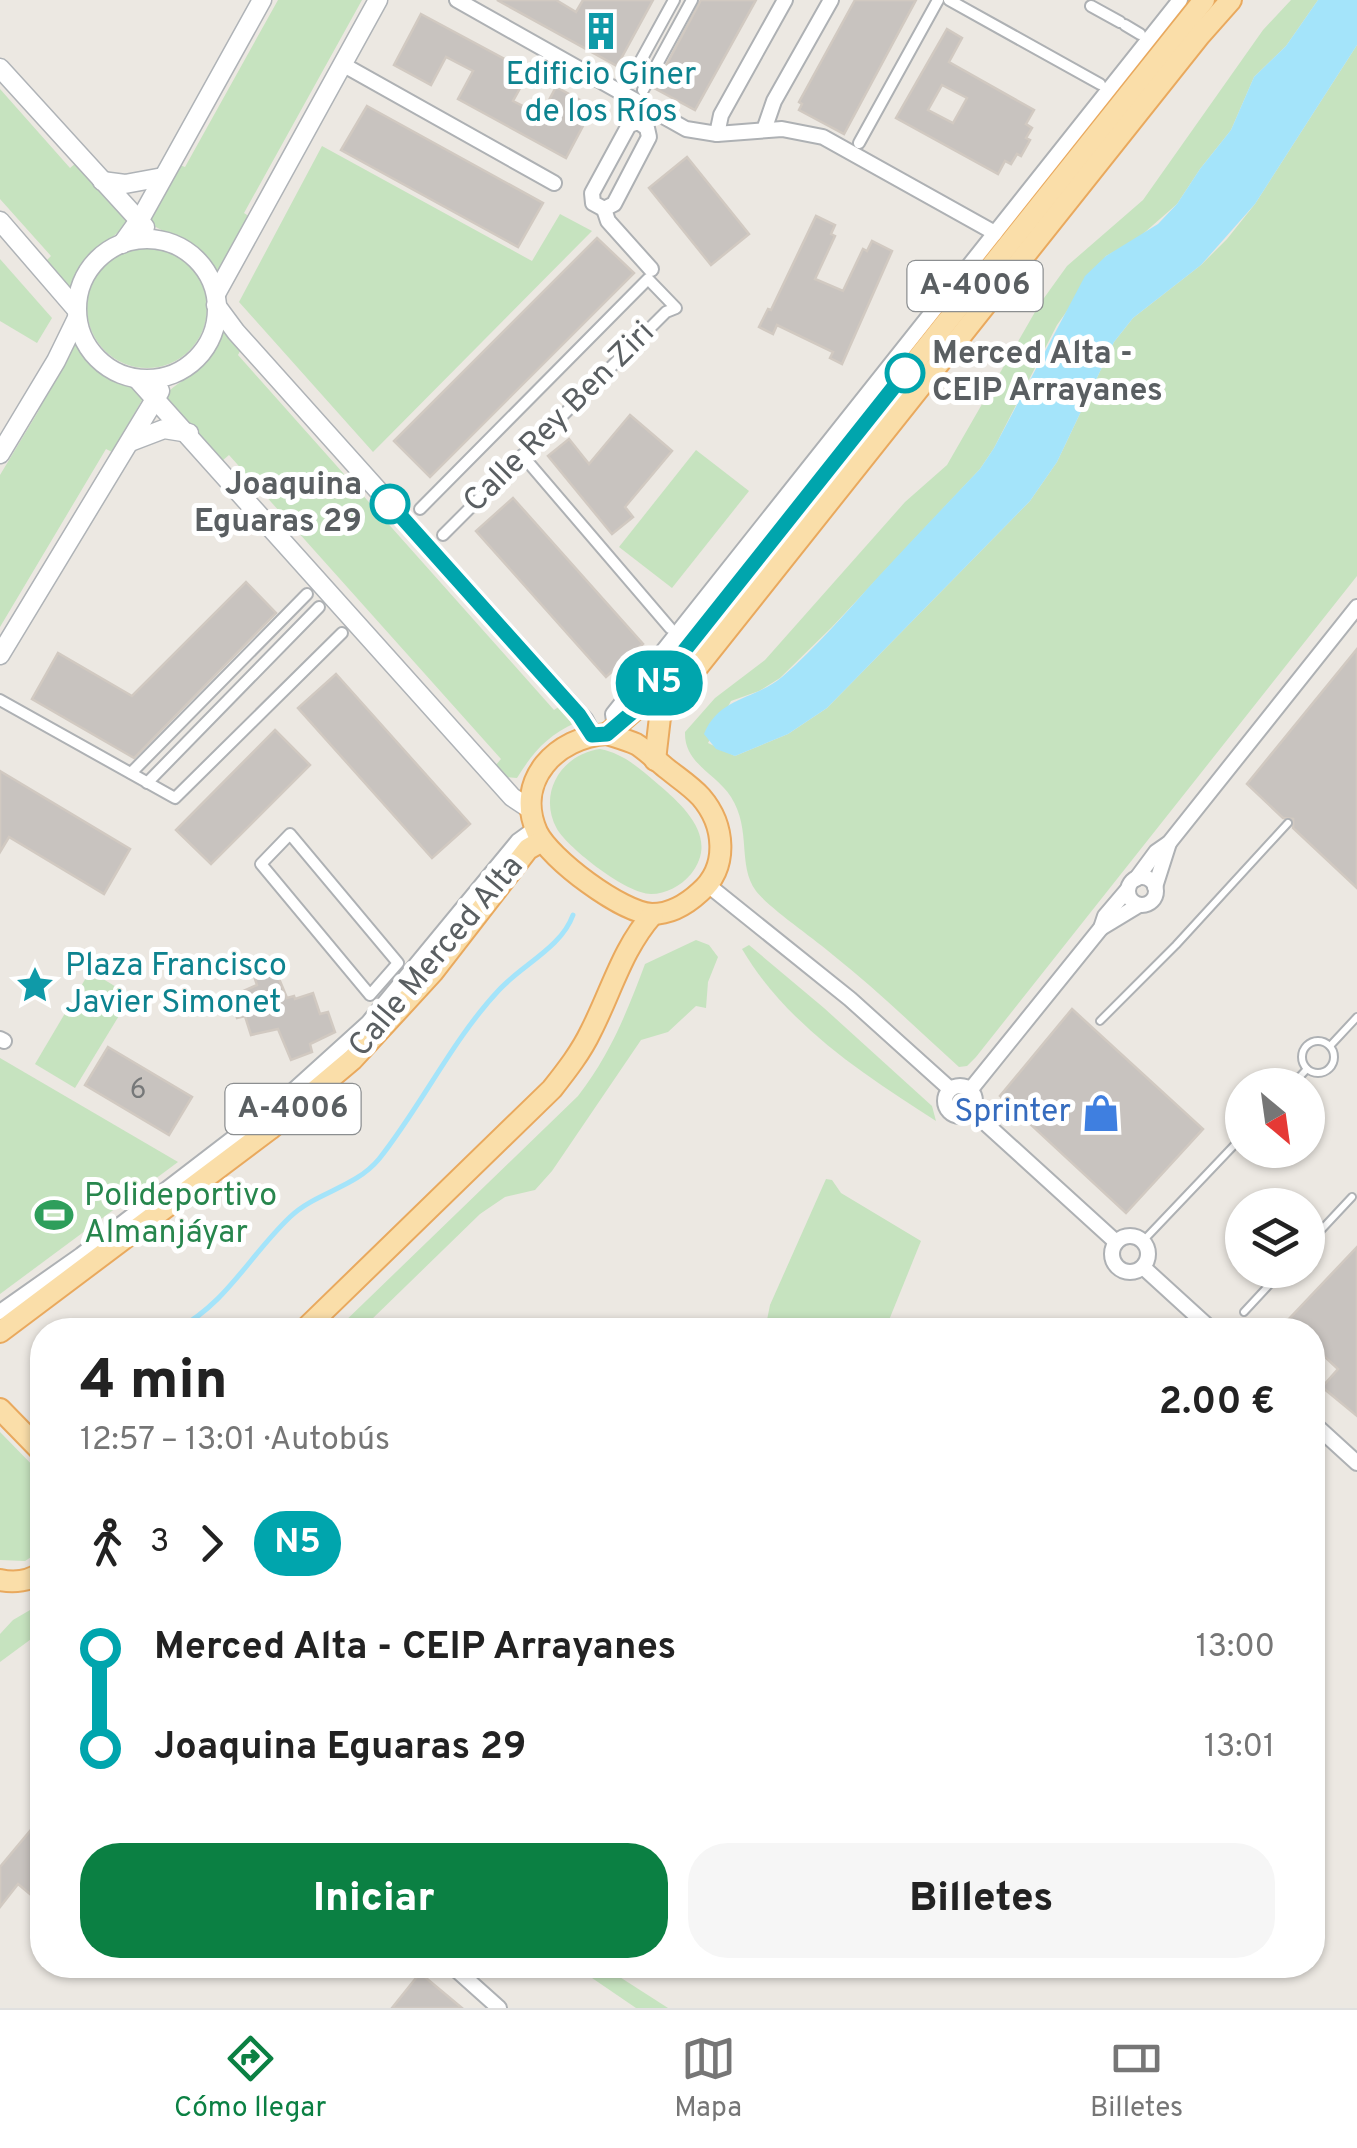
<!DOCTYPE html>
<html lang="es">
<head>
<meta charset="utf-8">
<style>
	:root { --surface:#fff; --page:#f6f6f6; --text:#222; --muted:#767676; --line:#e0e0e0; --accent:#0b8043 }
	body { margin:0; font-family:Overpass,sans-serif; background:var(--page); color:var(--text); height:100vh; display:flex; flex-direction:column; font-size:38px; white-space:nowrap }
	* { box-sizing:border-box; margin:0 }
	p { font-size:32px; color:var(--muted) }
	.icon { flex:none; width:55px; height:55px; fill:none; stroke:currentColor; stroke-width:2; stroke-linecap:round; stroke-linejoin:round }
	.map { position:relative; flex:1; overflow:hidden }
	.drawer { position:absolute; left:30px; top:1318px; width:1295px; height:660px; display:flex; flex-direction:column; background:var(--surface); border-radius:40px; box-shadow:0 2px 8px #0004 }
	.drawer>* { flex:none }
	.badge { padding:0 20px; border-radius:32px; font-size:35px; line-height:65px }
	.needle { width:65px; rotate:151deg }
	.buttons { position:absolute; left:1225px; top:1068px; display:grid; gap:20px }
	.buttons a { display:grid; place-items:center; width:100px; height:100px; border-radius:50%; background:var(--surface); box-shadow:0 2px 8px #0004; font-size:50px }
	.map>.badge { position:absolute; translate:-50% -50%; box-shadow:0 0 0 5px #fff }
	.legs { display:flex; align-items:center; gap:15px; height:110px; padding:0 50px; font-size:32px }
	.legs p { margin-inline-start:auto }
	.overview { display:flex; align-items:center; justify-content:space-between; height:170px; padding:0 50px }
	h1 { font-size:55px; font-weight:800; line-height:75px }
	.button { display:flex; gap:20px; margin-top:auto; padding:20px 50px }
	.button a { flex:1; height:115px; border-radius:40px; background:var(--accent); color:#fff; font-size:40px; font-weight:800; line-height:115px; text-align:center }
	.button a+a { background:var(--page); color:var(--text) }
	ul { padding:0 50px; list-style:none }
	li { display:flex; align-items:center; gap:35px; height:100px; font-size:38px }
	li i { display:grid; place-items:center; width:15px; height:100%; margin:0 12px; background:currentColor }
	li i::after { content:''; width:25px; height:25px; margin:-12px; border:8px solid; border-radius:50%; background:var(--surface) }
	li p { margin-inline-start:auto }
	li:first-child i { background:linear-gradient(#0000 50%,currentColor 0) }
	li:last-child i { background:linear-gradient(currentColor 50%,#0000 0) }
	.dock { display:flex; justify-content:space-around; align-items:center; height:140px; border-top:2px solid var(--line); background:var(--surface); font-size:28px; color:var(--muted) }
	.dock a { display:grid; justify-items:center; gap:5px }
	.dock .on { color:var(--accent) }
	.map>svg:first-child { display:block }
</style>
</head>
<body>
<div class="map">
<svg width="1357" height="2008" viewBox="0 0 1357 2008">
	<rect width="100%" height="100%" fill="#ece8e2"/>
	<g fill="#c6e3bf">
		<polygon points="278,0 362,0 244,213 250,217 220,272 217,272 185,242 148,223 177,164 185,167"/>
		<path d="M1291 0H1318L1286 46 1254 77 1231 130 1200 169 1177 204 1136 240 1106 256 1057 325 994 448 980 469 832 627 780 678 759 691 731 701 708 743 735 756 788 734 827 708 1030 501 1057 462 1114 342 1133 318 1201 265 1227 239 1255 204 1357 45V576L976 1057 967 1066 959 1067C917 1029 877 990 833 955 815 939 769 908 756 891 737 865 752 830 731 797 716 773 684 764 685 732L715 698 765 660 905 502 947 465 1039 305 1067 266 1143 200 1263 30Z"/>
		<path d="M0 89 70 168 76 163 129 222C105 245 84 259 71 291L45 262 51 256 0 199Z"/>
		<polygon points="322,146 532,261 560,214 592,231 373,452 239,302"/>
		<circle cx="147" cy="308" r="60"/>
		<polygon points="0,259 52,318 37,343 0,321"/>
		<path d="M222 327 241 349 238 355 554 710 560 706 575 723C547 736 533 752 517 778L505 777 495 766 501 759 229 455 222 461 165 396C175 383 186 380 198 370 211 358 217 344 222 327Z"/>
		<path d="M75 336C82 349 88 362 100 371 115 382 132 382 145 395L112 452 106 449 0 627V475L39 410 34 405Z"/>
		<polygon points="696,450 749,491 672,588 619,547"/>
		<path d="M600 749C625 754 640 769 659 785 685 807 719 839 691 874 681 886 666 894 651 894 627 894 569 849 557 829 537 793 562 754 600 749Z"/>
		<path d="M696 940 709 945 718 957 708 982 706 1008 696 1006 668 1032 641 1040 552 1171 535 1190 505 1197 480 1214 369 1322 357 1330H336L578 1096C610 1055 627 1012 645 964Z"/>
		<path d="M749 945 824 1008 932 1106 936 1121C864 1075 786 1024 742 949Z"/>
		<polygon points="90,971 131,996 75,1088 35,1064"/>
		<polygon points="0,1058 178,1162 0,1294"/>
		<polygon points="826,1179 832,1180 841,1193 921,1241 885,1330 765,1330 770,1305"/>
		<polygon points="0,1432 42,1475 42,1550 25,1561 0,1560"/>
		<polygon points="42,1603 42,1631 0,1662 0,1634 13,1620"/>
		<polygon points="573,1965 601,1965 668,2008 636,2008"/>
	</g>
	<path fill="#a4e4fa" d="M1318 0H1357V45L1255 204 1201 265 1133 318 1114 342 1057 462 1030 501 827 708 788 734 735 756 716 749 704 734C719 697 754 700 782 677 817 647 848 610 879 576 912 540 946 505 980 469L994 448 1085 276 1106 256 1158 224 1177 204 1200 169 1231 130 1254 77 1286 46Z"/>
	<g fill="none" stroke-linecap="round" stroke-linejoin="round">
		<path stroke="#a4e4fa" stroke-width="5" d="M176 1330C227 1303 249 1256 290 1217 316 1192 355 1188 379 1159 422 1105 452 1040 499 990 523 964 561 948 573 915"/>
	</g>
	<g fill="#c8c3bf" stroke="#d1c9c1" stroke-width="2.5" fill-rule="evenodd">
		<polygon points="497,0 556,0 576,12 583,0 653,0 617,66"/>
		<polygon points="701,0 756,0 695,110 654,88"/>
		<polygon points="855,0 916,0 844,134 799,110 802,104 799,102"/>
		<polygon points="421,14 529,72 513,101 541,115 556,87 593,107 566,158 458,99 473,71 446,57 431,85 394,65"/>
		<path d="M947 29 962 38 949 62 1034 110 1026 124 1032 128 1026 138 1030 140 1021 156 1017 154 1011 164 1005 161 998 174 896 118ZM942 85 967 98 953 123 928 110Z"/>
		<polygon points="367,106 543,203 518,247 341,150"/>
		<polygon points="687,157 749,234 711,265 649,188"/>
		<polygon points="816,216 835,225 831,234 835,236 815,279 843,291 863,249 867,251 872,241 892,251 842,364 830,358 833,352 777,325 773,334 759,327 768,309 771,310"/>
		<polygon points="597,238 634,273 430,477 394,441"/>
		<polygon points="630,415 672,451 625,507 633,517 612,534 548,456 569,439 589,464"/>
		<polygon points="513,498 643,644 606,677 476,531"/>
		<polygon points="246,582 276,613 134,758 32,699 58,653 132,696"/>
		<polygon points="1357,649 1357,888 1293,828 1293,819 1283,818 1247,784"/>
		<polygon points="336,674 470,824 432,858 298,708"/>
		<polygon points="275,730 310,765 211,864 176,830"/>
		<polygon points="0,771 130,849 104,894 9,837 0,852"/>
		<polygon points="275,969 287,998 294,996 295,999 313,993 320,1014 328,1012 335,1032 310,1044 312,1052 291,1060 278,1029 251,1035 245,1016 237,1018 230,997 257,985 254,976"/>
		<polygon points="1072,1009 1203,1129 1126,1213 1000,1096"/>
		<polygon points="108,1047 192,1097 169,1135 85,1085"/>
		<polygon points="1357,1247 1357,1416 1322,1387 1338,1369 1312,1345 1312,1330 1296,1330 1287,1321"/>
		<polygon points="34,1826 42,1834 42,1904 18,1884 0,1907 0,1867"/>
		<polygon points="420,1973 462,2008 392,2008"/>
	</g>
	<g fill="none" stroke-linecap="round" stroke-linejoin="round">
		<g stroke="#aeb1b4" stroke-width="10">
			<g id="service">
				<polyline points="1100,1021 1176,945 1288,823"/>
				<circle cx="1318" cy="1057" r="16"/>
				<polyline points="1330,1046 1357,1017"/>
				<polyline points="1292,1085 1307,1069"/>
				<polyline points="1143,1241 1242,1137"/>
				<polyline points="1308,1244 1352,1197"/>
				<polyline points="1244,1312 1283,1270"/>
			</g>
		</g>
		<g stroke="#aeb1b4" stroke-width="14">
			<g id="pedestrian">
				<polyline points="949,0 1100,84"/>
				<polyline points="1091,6 1120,22"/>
				<polyline points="1125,25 1140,34"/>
				<polyline points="629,82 674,0"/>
				<polyline points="643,90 692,0"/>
				<polyline points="859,143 938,0"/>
				<polyline points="522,455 670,628"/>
				<polyline points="420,509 648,279 676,308 666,312 443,535"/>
				<polyline points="0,700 175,798 342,633"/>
				<polyline points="131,773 307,594"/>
				<polyline points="147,783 319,607"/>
				<polygon points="290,834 398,963 370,995 261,864"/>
			</g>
		</g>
		<g stroke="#aeb1b4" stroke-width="18">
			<g id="minor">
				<polyline points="457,0 686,129 717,134 782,129 823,137 995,233"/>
				<polyline points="342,64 554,183"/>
				<polygon points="638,122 647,128 649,137 614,204 604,209 593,203 592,193 629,125"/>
				<polyline points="764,130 774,101 831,0"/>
				<polyline points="717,134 721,115 785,0"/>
				<polyline points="604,209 608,221 651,269"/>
				<polyline points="615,728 613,714 1180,0"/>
				<circle cx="1142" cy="891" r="14"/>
				<polyline points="1136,879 1156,852 1169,843 1357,607"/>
				<polyline points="708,885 850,999 950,1089"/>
				<polyline points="1155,887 1169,843"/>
				<polyline points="1101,928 1139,905"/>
				<polyline points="0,1039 4,1041"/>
				<circle cx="960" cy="1101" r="15"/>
				<polyline points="971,1089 1101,928 1105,916 1128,889"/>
				<polyline points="972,1111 1116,1242"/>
				<circle cx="1130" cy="1254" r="18"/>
				<polyline points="1143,1267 1212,1330"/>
				<polyline points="0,1312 81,1255 284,1099 368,1023 518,841 536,828"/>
				<polyline points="1312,1422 1357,1463"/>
				<polyline points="451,1965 499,2008"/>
			</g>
		</g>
		<g stroke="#afb3b7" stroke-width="21">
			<g id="secondary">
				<polyline points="0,68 145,227"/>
				<polyline points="102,181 125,184 163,177"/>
				<polyline points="0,221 76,309"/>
				<circle cx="147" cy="309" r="70"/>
				<polyline points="122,244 142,216 262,0"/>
				<polyline points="216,294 378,0"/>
				<polyline points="216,305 236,332 584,720 592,735"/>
				<polyline points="137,379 512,797 530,809"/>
				<polyline points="130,442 164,429 189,433"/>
				<polyline points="0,454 56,361 77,318"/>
				<polyline points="0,655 160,391"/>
			</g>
		</g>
		<g stroke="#e9a95e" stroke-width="24">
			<g id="primary">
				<polyline points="607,734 642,704 675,662 1204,0"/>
				<path d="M607 734C616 737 627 740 636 744 646 750 656 760 666 768 677 777 691 786 701 797 725 825 729 867 700 892 687 904 670 914 652 914 622 913 550 859 537 832 514 780 557 737 607 734Z"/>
				<polyline points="655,760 660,717 684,684 1200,35 1231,0"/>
				<path d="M304 1330 552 1089C567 1070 581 1052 591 1031 612 990 622 949 653 914"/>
				<polyline points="0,1332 270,1129 353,1059 433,972 528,849 542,841"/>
				<polyline points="0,1409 42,1452"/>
				<path d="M0 1580C14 1583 30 1581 42 1572"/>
			</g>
		</g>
		<use href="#service" stroke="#fff" stroke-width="6"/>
		<use href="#pedestrian" stroke="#fff" stroke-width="10"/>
		<use href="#minor" stroke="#fff" stroke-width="14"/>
		<use href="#secondary" stroke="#fff" stroke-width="18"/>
		<use href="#primary" stroke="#fadea9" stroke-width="20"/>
	</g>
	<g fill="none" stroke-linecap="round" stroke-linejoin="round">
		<g stroke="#fff" stroke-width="22">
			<polyline id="line-1" points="390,504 579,715 592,735 607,734 642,704 905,373"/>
		</g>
		<use href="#line-1" stroke="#00a5ad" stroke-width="15"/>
	</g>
	<defs>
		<g id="building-bare" transform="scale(3)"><path d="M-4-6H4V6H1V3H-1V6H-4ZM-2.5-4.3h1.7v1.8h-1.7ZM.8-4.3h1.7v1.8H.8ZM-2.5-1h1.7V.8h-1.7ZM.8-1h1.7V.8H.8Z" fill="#0f9aa8" stroke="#fff" stroke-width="2.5" paint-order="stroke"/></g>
		<g id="sight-bare" transform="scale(3)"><path d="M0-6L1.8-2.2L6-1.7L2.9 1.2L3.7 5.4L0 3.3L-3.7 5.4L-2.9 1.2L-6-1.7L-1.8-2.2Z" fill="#0f9aa8" stroke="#fff" stroke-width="2.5" paint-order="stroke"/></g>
		<g id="shop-bare" transform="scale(3)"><path d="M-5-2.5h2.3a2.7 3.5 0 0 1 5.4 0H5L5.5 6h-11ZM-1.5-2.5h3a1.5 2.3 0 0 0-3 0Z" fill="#3f7fe0" stroke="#fff" stroke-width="2.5" paint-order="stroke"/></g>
		<g id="stadium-bare" transform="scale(3)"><path d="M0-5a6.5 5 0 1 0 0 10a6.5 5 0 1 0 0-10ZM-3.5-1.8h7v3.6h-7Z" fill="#2e9e5b" stroke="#fff" stroke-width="2.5" paint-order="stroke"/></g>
	</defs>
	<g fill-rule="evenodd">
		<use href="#building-bare" x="601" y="31"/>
		<use href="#sight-bare" x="35" y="985"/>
		<use href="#shop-bare" x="1101" y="1113"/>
		<use href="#stadium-bare" x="54" y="1215"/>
	</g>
	<g fill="#fff" stroke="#00a5ad" stroke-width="5">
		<circle cx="905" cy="373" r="18"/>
		<circle cx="390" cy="504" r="18"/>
	</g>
	<g text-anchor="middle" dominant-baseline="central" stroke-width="10" stroke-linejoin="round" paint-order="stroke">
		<g font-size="28" fill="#767879">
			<text x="138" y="1091">6</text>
		</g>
		<g fill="#fff" stroke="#8c8f91" stroke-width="2.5">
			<rect x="907.5" y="261" width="135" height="50" rx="8"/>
			<rect x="225.5" y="1084" width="135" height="50" rx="8"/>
		</g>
		<g font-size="30" font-weight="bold" fill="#5a5f62">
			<text x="975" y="286">A-4006</text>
			<text x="293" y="1109">A-4006</text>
		</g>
		<g font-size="32" fill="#0d838f" stroke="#fff">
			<text x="601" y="76">Edificio Giner<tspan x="601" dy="37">de los Ríos</tspan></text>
			<text x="65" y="967" text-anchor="start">Plaza Francisco<tspan x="65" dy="37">Javier Simonet</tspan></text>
		</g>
		<g font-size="32" font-weight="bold" fill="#5a5f62" stroke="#fff" text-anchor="start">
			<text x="932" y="355">Merced Alta -<tspan x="932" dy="37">CEIP Arrayanes</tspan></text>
			<text x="362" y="486" text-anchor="end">Joaquina<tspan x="362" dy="37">Eguaras 29</tspan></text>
		</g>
		<g font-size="32" fill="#5a5f62" stroke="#fff">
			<text transform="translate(560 418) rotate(-45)">Calle Rey Ben Ziri</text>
			<text transform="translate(437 957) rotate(-50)">Calle Merced Alta</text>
		</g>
		<g font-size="32" fill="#366cbe" stroke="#fff" text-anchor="end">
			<text x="1071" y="1113">Sprinter</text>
		</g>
		<g font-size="32" fill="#27864d" stroke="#fff" text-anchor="start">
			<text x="84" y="1197">Polideportivo<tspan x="84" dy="37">Almanjáyar</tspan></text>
		</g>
	</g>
</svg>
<div class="buttons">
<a><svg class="needle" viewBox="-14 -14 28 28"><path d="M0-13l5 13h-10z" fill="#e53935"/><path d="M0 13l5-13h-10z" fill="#767676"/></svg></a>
<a><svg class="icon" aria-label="layers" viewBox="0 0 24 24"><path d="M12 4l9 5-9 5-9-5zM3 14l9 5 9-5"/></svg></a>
</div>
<b class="badge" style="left:659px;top:683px;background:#00a5ad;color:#fff">N5</b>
<section class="drawer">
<div class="overview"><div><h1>4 min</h1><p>12:57 – 13:01 · Autobús</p></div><b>2.00 €</b></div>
<div class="legs"><svg class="icon" aria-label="walk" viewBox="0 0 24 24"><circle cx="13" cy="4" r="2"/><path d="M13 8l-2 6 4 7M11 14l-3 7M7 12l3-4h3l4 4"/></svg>3<svg class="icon" aria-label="forward" viewBox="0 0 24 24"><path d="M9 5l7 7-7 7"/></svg><b class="badge" style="background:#00a5ad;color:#fff">N5</b></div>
<ul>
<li><i style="color:#00a5ad"></i><b>Merced Alta - CEIP Arrayanes</b><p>13:00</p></li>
<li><i style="color:#00a5ad"></i><b>Joaquina Eguaras 29</b><p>13:01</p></li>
</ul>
<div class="button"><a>Iniciar</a><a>Billetes</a></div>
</section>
</div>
<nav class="dock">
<a class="on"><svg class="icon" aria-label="directions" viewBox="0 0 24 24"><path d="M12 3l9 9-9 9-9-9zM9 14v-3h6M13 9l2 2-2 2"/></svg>Cómo llegar</a>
<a><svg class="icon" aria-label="map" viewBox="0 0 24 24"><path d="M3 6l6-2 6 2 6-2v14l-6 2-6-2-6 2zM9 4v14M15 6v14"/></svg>Mapa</a>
<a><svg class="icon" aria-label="tickets" viewBox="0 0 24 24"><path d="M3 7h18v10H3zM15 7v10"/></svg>Billetes</a>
</nav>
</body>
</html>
